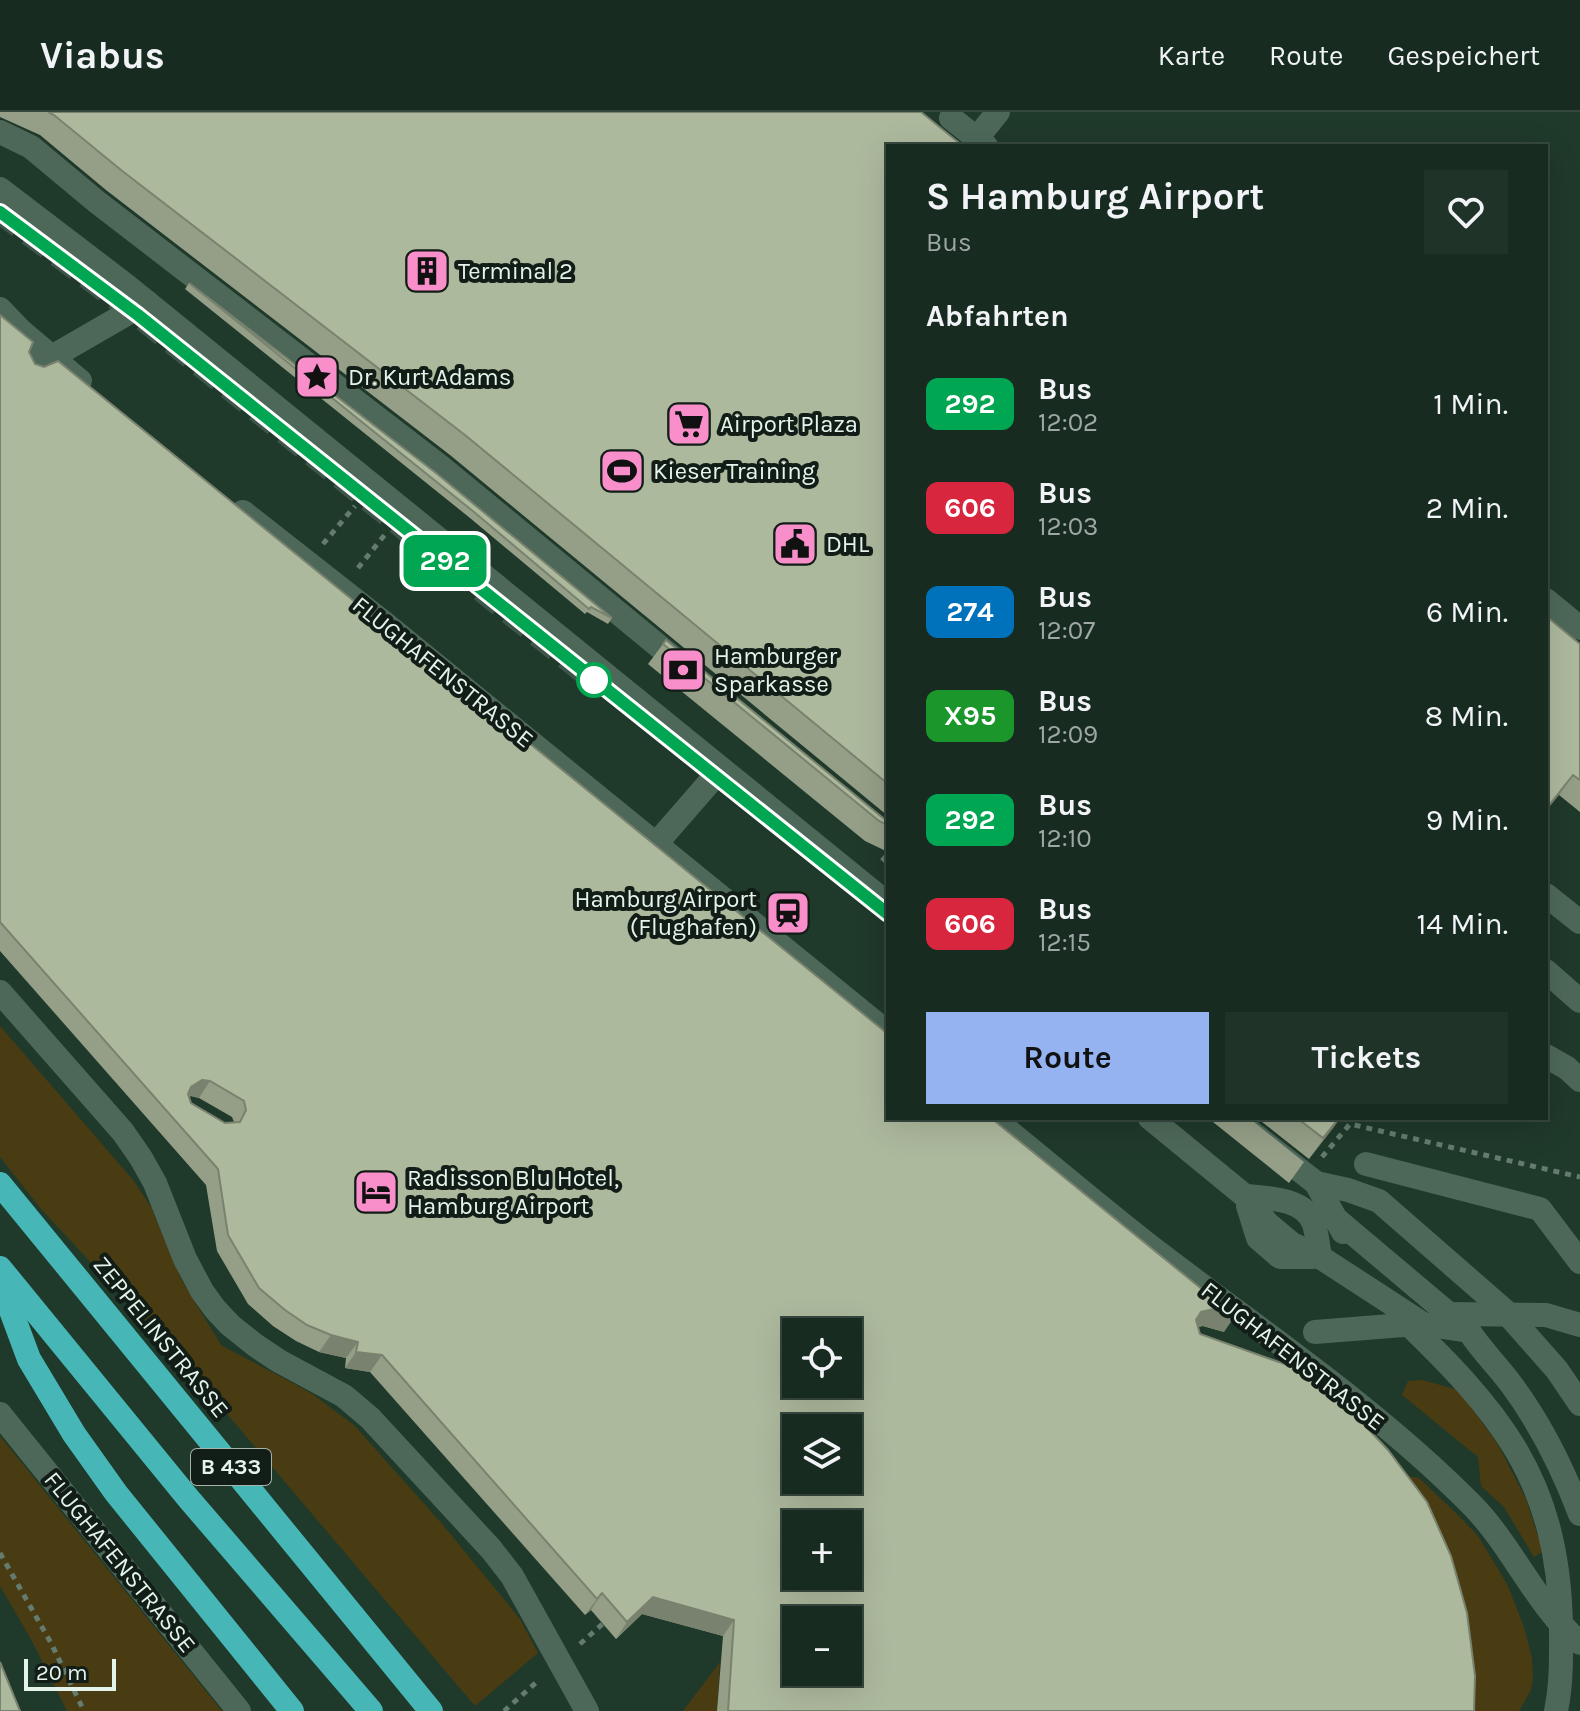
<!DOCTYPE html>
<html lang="de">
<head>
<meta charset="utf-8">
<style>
	:root { --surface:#172b20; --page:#203329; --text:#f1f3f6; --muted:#9ea7a5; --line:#36473e; --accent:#95b2f1 }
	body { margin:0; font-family:Karla,sans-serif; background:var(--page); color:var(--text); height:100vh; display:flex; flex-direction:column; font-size:30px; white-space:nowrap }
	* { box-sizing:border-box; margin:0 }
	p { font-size:26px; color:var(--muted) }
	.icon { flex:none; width:44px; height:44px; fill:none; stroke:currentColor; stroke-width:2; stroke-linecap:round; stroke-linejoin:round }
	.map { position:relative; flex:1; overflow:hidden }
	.drawer { position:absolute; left:886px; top:32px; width:662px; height:976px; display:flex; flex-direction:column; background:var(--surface); border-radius:0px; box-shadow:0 8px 32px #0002,0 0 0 2px var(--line) }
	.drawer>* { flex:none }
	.badge { padding:0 16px; border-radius:12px; font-size:28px; line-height:52px }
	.controls { position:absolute; left:782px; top:1206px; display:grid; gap:16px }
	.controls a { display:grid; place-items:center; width:80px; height:80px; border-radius:0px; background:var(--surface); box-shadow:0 8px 32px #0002,0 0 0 2px var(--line); font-size:40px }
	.scale { position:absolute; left:24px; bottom:20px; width:92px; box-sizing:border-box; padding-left:8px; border:4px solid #e4f4eb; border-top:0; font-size:22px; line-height:28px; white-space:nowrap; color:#e4f4eb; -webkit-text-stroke:6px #121d17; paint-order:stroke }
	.map>.badge { position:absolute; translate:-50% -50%; box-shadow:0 0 0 4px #fff }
	h2 { padding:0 40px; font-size:30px; line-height:72px }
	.round { display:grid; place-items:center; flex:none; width:84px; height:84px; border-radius:0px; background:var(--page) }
	.head { display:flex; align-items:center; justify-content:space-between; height:136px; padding:0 40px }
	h1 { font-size:38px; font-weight:700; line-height:60px }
	.action { display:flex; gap:16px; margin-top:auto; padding:16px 40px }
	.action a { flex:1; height:92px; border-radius:0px; background:var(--accent); color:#111; font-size:32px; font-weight:700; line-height:92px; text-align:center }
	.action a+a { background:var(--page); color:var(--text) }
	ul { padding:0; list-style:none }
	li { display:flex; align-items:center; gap:24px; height:104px; padding:0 40px }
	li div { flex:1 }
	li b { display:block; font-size:30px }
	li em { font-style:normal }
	li .badge { min-width:88px; font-weight:700; text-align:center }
	header { display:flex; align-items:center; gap:48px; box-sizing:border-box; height:112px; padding:0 40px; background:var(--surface); border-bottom:2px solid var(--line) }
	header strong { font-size:38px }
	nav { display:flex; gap:44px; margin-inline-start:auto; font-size:28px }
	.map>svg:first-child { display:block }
</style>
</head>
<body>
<header>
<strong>Viabus</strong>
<nav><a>Karte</a><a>Route</a><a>Gespeichert</a></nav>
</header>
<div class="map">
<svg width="1580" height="1599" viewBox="0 0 1580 1599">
	<rect width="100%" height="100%" fill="#1f392b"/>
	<g fill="#4a3c12">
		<polygon points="0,914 134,1069 151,1095 181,1167 221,1233 311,1281 354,1313 443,1413 520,1507 538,1541 475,1594 178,1244 42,1098 0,1045"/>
		<polygon points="1422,1268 1455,1277 1463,1284 1497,1331 1526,1387 1543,1440 1534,1445 1504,1395 1481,1374 1478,1345 1402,1283 1408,1269"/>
		<polygon points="0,1324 222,1599 67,1599 32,1529 0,1474"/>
		<polygon points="1400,1363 1419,1366 1460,1405 1478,1424 1507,1472 1524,1515 1532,1546 1533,1567 1531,1578 1519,1599 1475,1599 1475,1574 1467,1512"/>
		<polygon points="720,1550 717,1599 683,1599"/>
	</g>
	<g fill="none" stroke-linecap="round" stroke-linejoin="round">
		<polyline stroke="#3d5548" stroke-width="24" stroke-dasharray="24 12" stroke-linecap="butt" points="0,100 138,203 595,569"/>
		<g stroke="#647b6f" stroke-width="5" stroke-dasharray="6 6" stroke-linecap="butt">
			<polyline points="323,432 355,394"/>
			<polyline points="358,456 387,420"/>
			<polyline points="882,749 888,742"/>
			<polyline points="1322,1045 1350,1012 1580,1065"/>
			<polyline points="0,1441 51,1531 84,1599"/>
			<polyline points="580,1532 608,1507"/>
			<polyline points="504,1599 539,1568"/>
		</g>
		<g stroke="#4d6859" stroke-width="24">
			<polyline points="951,6 986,34"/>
			<polyline points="0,20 31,35 97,90 441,355 684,555"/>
			<polyline points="977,26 998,0"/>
			<polyline points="0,77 127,174 888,792"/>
			<polyline points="0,197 21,219 80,269"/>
			<polyline points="38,253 147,190"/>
			<polyline points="243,400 383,510 888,921"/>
			<polyline points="1546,488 1580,516"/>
			<polyline points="655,733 715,664"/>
			<polyline points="1546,783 1580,810"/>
			<polyline points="1546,859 1580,889"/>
			<polyline points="0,880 123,1020 141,1046 155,1071 185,1147 202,1179 215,1197 230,1213 255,1233 279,1249 344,1284 370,1306 491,1437 512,1464 587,1599"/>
			<polyline points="1546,944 1567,956 1580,968"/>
			<path d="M993 1006C1044 1048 1095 1091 1147 1132 1256 1216 1371 1292 1468 1389 1512 1432 1534 1491 1580 1531"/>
			<polyline points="1150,1006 1245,1084 1268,1112 1292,1132 1320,1145 1423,1212 1469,1219"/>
			<polyline points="1233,1006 1316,1071 1343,1120"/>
			<polyline points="1366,1052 1540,1097 1580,1150"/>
			<polyline points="1316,1071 1348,1078 1379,1089 1504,1198 1557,1258 1580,1292"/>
			<path d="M1245 1084C1267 1086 1305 1086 1314 1112 1317 1122 1318 1134 1320 1145"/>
			<polyline points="1248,1094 1258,1126 1280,1145 1313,1145"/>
			<path d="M1336 1107 1469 1219C1481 1238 1497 1253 1511 1272 1540 1311 1563 1357 1580 1402"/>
			<polyline points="1445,1202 1546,1203 1580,1213"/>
			<path d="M1399 1203C1500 1300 1558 1366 1561 1513 1561 1543 1562 1570 1556 1599"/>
			<polyline points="1315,1220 1416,1212"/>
			<polyline points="0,1302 239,1599"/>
		</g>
		<g stroke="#47b6b6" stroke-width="24">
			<polyline points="0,1072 431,1599"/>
			<polyline points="0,1156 188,1386 371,1599"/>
			<polyline points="0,1169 29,1247 74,1322 116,1381 292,1599"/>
		</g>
	</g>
	<g fill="#959f87" fill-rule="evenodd">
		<polygon points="0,0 921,0 888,34 888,704 450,343 106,78 40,23 0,5"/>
		<polygon points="189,171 612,506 608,512 587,500 585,502 470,406 185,177"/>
		<path d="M0 203 29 240 35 252 1224 1220 1203 1214 1198 1215 1200 1222 1474 1599H717L723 1524 642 1502 616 1527 591 1498 585 1503 370 1260 345 1256 346 1246 319 1240 296 1229 273 1214 248 1192 217 1139 206 1073 0 839ZM191 984 199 986 232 1005 234 1010 225 1011 191 991 189 985Z"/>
		<polygon points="663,532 888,710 888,740 865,729 648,552"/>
		<polygon points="1580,532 1580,700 1559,683"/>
		<polygon points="1208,1006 1249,1006 1304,1050 1289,1071"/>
		<polygon points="1257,1006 1340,1006 1309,1047"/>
	</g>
	<g fill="#79826e">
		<polygon points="1573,663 1559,683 1546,699 1546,697"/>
		<polygon points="202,968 210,969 199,986 191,984 179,991 191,975"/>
		<polygon points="1339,1006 1340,1006 1334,1015 1309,1047"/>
		<polygon points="1214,1197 1235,1204 1224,1220 1203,1214 1190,1216 1201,1200"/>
		<polygon points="331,1223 358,1230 346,1246 319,1240"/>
		<polygon points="356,1240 382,1243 370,1260 345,1256"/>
		<polygon points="602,1481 591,1498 585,1503 597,1487"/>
		<polygon points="653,1485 734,1508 723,1524 642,1502 616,1527 627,1510"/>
	</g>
	<g fill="#adb99d" stroke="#79826e" stroke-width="2" fill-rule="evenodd">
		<polygon points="48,0 921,0 963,34 888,34 888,672 465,323 121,58 54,3"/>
		<polygon points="189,171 436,361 612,506 591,495 589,497 474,400"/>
		<path d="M0 203 33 230 29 240 35 252 44 255 58 249 888 922V1006H991L1235 1204 1214 1197 1201 1200 1196 1208 1200 1222 1304 1259 1358 1306 1388 1338 1427 1390 1451 1444 1467 1501 1475 1564 1474 1599H728L734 1508 653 1485 627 1510 602 1481 597 1487 382 1243 356 1240 358 1230 331 1223 307 1213 285 1198 259 1176 228 1123 218 1057 0 810ZM202 968 210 969 244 989 246 998 240 1010 225 1011 191 991 188 982 191 975ZM796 1220H848V1272H796ZM796 1316H848V1368H796ZM796 1412H848V1464H796ZM796 1508H848V1560H796Z"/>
		<polygon points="1546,504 1580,532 1580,668 1573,663 1546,697"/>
		<polygon points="666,528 888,710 888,713 879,709 663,532"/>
		<polygon points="1297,1006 1339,1006 1323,1026"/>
		<polygon points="0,1550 20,1599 0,1599"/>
	</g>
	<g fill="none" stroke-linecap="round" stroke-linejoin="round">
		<g stroke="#fff" stroke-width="18">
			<polyline id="line" points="0,100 138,203 888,802"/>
		</g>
		<use href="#line" stroke="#00a651" stroke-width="12"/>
	</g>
	<defs>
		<g id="building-square" transform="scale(2.3)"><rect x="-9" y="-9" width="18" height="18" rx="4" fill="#f98fca" stroke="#121d17"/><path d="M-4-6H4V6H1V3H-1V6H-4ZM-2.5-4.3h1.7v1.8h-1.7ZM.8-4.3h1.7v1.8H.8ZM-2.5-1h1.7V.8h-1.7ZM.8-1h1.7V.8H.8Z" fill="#111"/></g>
		<g id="sight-square" transform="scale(2.3)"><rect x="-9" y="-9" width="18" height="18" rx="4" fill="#f98fca" stroke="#121d17"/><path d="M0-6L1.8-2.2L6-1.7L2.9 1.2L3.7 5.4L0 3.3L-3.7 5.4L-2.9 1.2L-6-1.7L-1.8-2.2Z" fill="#111"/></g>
		<g id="supermarket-square" transform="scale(2.3)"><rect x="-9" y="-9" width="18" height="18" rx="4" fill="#f98fca" stroke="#121d17"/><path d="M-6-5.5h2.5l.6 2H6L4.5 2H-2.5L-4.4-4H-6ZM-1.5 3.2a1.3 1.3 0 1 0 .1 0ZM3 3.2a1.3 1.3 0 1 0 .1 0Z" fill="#111"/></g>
		<g id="stadium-square" transform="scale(2.3)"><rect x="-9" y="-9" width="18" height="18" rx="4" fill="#f98fca" stroke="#121d17"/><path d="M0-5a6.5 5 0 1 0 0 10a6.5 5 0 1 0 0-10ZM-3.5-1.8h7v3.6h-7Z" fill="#111"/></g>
		<g id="civic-square" transform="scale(2.3)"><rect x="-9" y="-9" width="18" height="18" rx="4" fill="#f98fca" stroke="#121d17"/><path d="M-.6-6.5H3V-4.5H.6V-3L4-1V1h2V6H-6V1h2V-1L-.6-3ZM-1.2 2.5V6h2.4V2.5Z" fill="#111"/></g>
		<g id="bank-square" transform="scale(2.3)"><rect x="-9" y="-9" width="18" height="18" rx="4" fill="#f98fca" stroke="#121d17"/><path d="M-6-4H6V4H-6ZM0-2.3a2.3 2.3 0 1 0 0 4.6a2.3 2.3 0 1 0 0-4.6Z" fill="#111"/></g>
		<g id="station-square" transform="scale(2.3)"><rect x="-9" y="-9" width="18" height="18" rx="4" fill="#f98fca" stroke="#121d17"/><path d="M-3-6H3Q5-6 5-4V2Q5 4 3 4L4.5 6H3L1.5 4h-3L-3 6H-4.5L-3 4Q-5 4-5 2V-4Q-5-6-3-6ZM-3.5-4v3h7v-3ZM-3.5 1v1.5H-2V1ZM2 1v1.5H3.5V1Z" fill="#111"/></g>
		<g id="hotel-square" transform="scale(2.3)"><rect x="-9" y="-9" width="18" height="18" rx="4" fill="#f98fca" stroke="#121d17"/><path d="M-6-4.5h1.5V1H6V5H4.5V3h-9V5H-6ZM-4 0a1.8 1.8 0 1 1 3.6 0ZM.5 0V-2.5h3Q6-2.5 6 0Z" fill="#111"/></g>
	</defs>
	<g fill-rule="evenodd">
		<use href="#building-square" x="427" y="159"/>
		<use href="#sight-square" x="317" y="265"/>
		<use href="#supermarket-square" x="689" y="312"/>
		<use href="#stadium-square" x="622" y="359"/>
		<use href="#civic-square" x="795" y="432"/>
		<use href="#bank-square" x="683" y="558"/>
		<use href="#station-square" x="788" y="801"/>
		<use href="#hotel-square" x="376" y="1080"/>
	</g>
	<circle fill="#fff" stroke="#00a651" stroke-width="4" cx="594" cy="568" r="16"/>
	<g text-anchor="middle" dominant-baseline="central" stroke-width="8" stroke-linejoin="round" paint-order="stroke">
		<rect fill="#121d17" stroke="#a5b4ab" stroke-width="2" x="191" y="1337" width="80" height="36" rx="6"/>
		<g font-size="22" font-weight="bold" fill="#e4f4eb">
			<text x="231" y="1355">B 433</text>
		</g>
		<g font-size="24" fill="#e4f4eb" stroke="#121d17" text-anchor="start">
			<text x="458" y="159">Terminal 2</text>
			<text x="348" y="265">Dr. Kurt Adams</text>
			<text x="720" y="312">Airport Plaza</text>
			<text x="653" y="359">Kieser Training</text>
			<text x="826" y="432">DHL</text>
			<text x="714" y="544">Hamburger<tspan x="714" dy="28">Sparkasse</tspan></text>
			<text x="757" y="787" text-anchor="end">Hamburg Airport<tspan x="757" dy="28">(Flughafen)</tspan></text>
			<text x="407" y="1066">Radisson Blu Hotel,<tspan x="407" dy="28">Hamburg Airport</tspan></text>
		</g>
		<g font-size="24" fill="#e4f4eb" stroke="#121d17">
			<text transform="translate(443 560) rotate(39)">FLUGHAFENSTRASSE</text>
			<text transform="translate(161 1225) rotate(51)">ZEPPELINSTRASSE</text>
			<text transform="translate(1293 1244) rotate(38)">FLUGHAFENSTRASSE</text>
			<text transform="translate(120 1450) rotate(51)">FLUGHAFENSTRASSE</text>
		</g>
	</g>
</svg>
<div class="controls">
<a><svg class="icon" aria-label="locate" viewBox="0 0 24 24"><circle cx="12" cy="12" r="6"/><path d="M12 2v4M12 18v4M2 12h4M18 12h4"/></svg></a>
<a><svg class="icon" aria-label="layers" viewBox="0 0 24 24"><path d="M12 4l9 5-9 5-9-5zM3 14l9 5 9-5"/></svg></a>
<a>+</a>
<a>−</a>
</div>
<div class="scale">20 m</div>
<b class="badge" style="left:445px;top:449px;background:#00a651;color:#fff">292</b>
<section class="drawer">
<div class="head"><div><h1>S Hamburg Airport</h1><p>Bus</p></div><a class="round"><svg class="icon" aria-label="heart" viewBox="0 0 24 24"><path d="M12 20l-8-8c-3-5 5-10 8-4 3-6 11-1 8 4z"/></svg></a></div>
<h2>Abfahrten</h2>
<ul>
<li><span class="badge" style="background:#00a651;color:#fff">292</span><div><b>Bus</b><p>12:02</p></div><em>1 Min.</em></li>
<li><span class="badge" style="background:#d7263d;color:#fff">606</span><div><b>Bus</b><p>12:03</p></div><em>2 Min.</em></li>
<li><span class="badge" style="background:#0072bc;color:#fff">274</span><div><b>Bus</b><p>12:07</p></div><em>6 Min.</em></li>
<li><span class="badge" style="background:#1a962b;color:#fff">X95</span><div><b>Bus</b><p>12:09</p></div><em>8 Min.</em></li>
<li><span class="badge" style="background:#00a651;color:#fff">292</span><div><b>Bus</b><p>12:10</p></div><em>9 Min.</em></li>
<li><span class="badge" style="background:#d7263d;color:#fff">606</span><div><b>Bus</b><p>12:15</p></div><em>14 Min.</em></li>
</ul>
<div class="action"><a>Route</a><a>Tickets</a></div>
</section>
</div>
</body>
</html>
